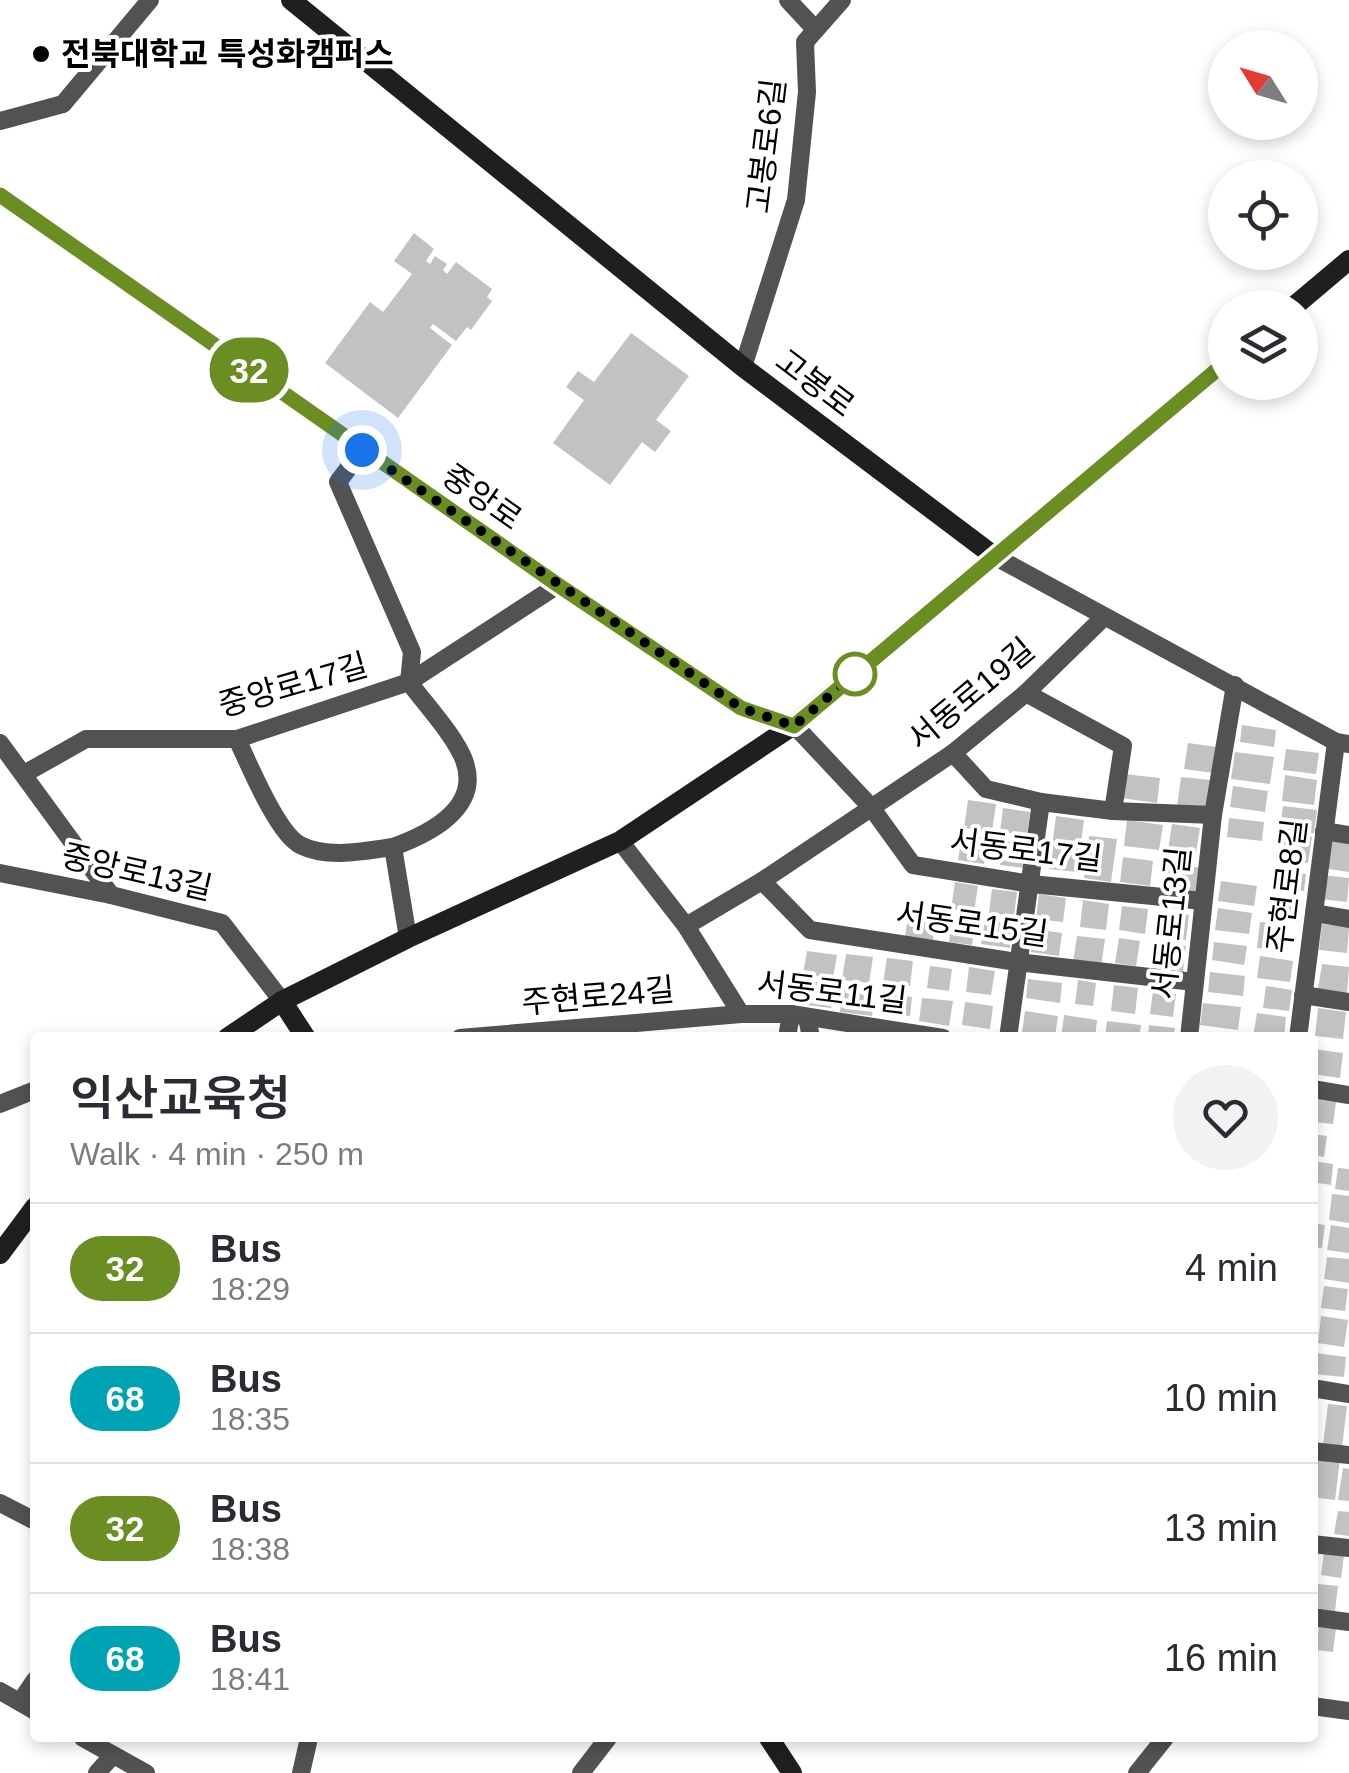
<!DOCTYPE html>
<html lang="en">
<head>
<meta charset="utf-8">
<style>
	:root { --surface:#fff; --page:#f2f2f3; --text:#2b2b33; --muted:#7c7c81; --line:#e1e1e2 }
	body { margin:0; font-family:Helvetica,"Noto Sans KR",sans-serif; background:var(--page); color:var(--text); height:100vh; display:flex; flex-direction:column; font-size:38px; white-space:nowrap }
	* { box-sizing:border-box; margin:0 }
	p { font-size:32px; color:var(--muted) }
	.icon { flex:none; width:55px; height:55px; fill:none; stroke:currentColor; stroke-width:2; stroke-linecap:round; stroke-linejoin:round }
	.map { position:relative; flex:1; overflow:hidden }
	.drawer { position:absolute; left:30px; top:1032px; width:1288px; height:710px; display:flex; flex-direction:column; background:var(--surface); border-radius:10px; box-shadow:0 5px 15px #0003 }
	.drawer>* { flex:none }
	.badge { padding:0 20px; border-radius:32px; font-size:35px; line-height:65px }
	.needle { width:65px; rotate:307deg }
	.tools { position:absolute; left:1208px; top:30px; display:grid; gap:20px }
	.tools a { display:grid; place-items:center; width:110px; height:110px; border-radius:50%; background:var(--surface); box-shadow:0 5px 15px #0003; font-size:50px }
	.you { position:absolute; width:50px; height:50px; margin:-25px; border:8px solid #fff; border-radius:50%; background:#1a73e8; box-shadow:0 0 0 15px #1a73e833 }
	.map>.badge { position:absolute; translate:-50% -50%; box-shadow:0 0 0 5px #fff }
	.round { display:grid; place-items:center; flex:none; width:105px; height:105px; border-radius:52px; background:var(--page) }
	.head { display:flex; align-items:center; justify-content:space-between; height:170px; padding:0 40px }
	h1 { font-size:48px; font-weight:600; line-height:75px }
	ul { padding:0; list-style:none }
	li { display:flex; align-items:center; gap:30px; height:130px; padding:0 40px; border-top:2px solid var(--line) }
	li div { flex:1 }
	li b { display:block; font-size:38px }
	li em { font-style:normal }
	li .badge { min-width:110px; font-weight:700; text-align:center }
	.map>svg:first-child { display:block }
</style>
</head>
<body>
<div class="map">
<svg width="1349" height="1773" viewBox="0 0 1349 1773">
	<rect width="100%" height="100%" fill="#fff"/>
	<g fill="#c2c2c2">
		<polygon points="414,233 434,249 426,261 430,264 435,256 447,264 443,270 447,274 456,262 492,289 487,297 492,301 471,330 467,327 456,341 433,324 430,328 452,345 398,418 325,363 370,302 383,312 412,274 394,261"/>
		<polygon points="631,333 689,376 656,420 671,431 655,452 642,442 610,485 553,443 584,400 566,387 578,371 594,382"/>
		<polygon points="1242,725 1276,730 1274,747 1240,742"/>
		<polygon points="1188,743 1217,747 1214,773 1184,769"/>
		<polygon points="1286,749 1319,753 1316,774 1283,770"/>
		<polygon points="1235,752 1274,757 1270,784 1231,779"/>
		<polygon points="1124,774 1160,778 1157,803 1121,798"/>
		<polygon points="1285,775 1317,780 1314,805 1282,801"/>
		<polygon points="1181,777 1211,780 1207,811 1177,807"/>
		<polygon points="1233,786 1268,791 1265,812 1230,807"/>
		<polygon points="968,800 996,804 992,831 964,828"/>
		<polygon points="1283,806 1317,810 1314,833 1280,829"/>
		<polygon points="1003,808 1030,812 1027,835 1000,832"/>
		<polygon points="1056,816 1084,820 1077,872 1049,869"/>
		<polygon points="1229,818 1264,822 1262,841 1227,837"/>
		<polygon points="1127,820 1163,825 1159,850 1124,846"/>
		<polygon points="1172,824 1200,828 1196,853 1168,850"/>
		<polygon points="1284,833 1312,837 1308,863 1281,860"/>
		<polygon points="962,835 988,838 984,864 958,860"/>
		<polygon points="1089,836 1117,839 1111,882 1084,878"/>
		<polygon points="1327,838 1349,841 1349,872 1323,868"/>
		<polygon points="1003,841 1028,844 1024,868 1000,865"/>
		<polygon points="1123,857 1153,861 1150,886 1120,882"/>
		<polygon points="1167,863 1202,868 1199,892 1164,888"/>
		<polygon points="1277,870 1306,874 1304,891 1275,887"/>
		<polygon points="1323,875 1349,878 1347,902 1320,899"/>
		<polygon points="1221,881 1257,886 1254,906 1218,901"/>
		<polygon points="955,882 978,886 974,912 951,909"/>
		<polygon points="992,889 1017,892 1014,916 989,913"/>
		<polygon points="1039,894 1066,898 1063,922 1036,919"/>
		<polygon points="1274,894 1301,897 1298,921 1271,918"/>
		<polygon points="1083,900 1109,904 1106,930 1080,927"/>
		<polygon points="1122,906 1148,909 1145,934 1119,930"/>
		<polygon points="1218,908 1252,913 1249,934 1215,930"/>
		<polygon points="909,910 936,913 933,940 905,937"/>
		<polygon points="1160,911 1189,915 1186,940 1157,936"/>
		<polygon points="952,917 975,920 972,945 949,942"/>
		<polygon points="985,920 1013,924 1010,948 981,944"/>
		<polygon points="1260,922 1287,925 1284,951 1257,948"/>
		<polygon points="1322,924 1349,927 1347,953 1319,950"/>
		<polygon points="1035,929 1062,933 1059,956 1031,952"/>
		<polygon points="1077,936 1105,939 1101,967 1073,963"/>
		<polygon points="1119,938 1140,941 1136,966 1115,963"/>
		<polygon points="1159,942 1186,946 1183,971 1155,967"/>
		<polygon points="1214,942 1247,946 1244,965 1212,960"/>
		<polygon points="807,951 837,955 833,978 803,974"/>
		<polygon points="846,954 873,957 869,983 842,980"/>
		<polygon points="1260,956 1293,961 1290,982 1257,978"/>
		<polygon points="887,958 913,961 910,986 883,983"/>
		<polygon points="1322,964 1349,967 1347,993 1318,989"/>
		<polygon points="930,966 952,969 949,991 927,988"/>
		<polygon points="969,967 995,971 991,995 966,992"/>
		<polygon points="1210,972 1245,976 1243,996 1208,992"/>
		<polygon points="1028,979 1062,983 1060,1003 1026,998"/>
		<polygon points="802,980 834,984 831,1008 799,1004"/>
		<polygon points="1078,980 1096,983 1093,1006 1075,1004"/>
		<polygon points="1114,985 1138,988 1135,1014 1111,1011"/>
		<polygon points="1266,986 1292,990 1289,1011 1263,1008"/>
		<polygon points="843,989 875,993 872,1016 840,1012"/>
		<polygon points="1153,991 1176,994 1173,1017 1150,1014"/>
		<polygon points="887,994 912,997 910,1016 884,1013"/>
		<polygon points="922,998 953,1001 949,1026 919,1021"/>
		<polygon points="965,1002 993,1006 990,1029 962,1025"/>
		<polygon points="1203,1003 1241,1007 1238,1030 1200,1025"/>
		<polygon points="1318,1008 1346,1012 1343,1039 1315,1036"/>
		<polygon points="1025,1011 1058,1016 1055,1037 1022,1033"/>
		<polygon points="1257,1013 1286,1017 1284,1038 1253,1037"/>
		<polygon points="1064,1015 1097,1020 1095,1038 1061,1038"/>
		<polygon points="1107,1021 1141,1025 1139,1038 1105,1038"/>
		<polygon points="1149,1025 1175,1028 1173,1038 1148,1038"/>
		<polygon points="1312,1049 1343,1053 1340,1078 1312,1074"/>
		<polygon points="1312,1099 1336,1102 1333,1124 1312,1122"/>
		<polygon points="1312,1134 1327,1136 1324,1157 1312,1155"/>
		<polygon points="1312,1161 1333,1164 1331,1185 1312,1182"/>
		<polygon points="1338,1168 1349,1169 1349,1191 1335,1189"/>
		<polygon points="1332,1194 1349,1196 1349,1223 1329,1220"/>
		<polygon points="1312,1223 1325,1225 1322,1248 1312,1247"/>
		<polygon points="1331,1225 1349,1228 1349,1253 1327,1250"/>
		<polygon points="1327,1257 1349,1259 1349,1283 1324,1279"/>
		<polygon points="1324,1286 1348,1289 1345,1311 1321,1308"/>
		<polygon points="1321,1316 1348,1320 1344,1347 1318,1343"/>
		<polygon points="1316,1353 1346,1357 1344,1377 1313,1374"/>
		<polygon points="1328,1404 1347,1406 1342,1447 1323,1445"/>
		<polygon points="1315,1456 1340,1459 1335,1500 1312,1497"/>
		<polygon points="1343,1468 1349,1469 1349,1501 1338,1500"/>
		<polygon points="1338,1511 1349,1512 1349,1536 1334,1534"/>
		<polygon points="1324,1552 1344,1555 1341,1578 1321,1575"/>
		<polygon points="1318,1584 1338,1586 1335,1611 1315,1608"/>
		<polygon points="1319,1626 1336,1628 1333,1652 1316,1650"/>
	</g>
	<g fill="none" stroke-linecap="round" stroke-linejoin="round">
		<g stroke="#525252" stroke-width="18">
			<polyline points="788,0 815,29"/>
			<polyline points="0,121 63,104 150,0"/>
			<polyline points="0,195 558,585 741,707 794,725 871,807 913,865 1031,884 1203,901"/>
			<polyline points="743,367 796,200 807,92 805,42 842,0"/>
			<path d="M362 450 338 482 412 652 409 682C425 704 455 736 464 760 482 808 429 834 393 847L408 938"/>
			<polyline points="994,556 1336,742 1349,744"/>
			<polyline points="1026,693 1123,746 1113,811"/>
			<path d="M237 739C249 764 277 833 300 845 327 859 365 851 393 847"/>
			<polyline points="0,743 111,895"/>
			<polyline points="953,753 986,789 1041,802 1113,811 1213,815"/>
			<polyline points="24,774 86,739 237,739 409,682 558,585"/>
			<polyline points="1324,831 1349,835"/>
			<polyline points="620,841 686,926 741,1014 791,1014 943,1038"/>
			<polyline points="0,873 111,895 222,923 282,1001"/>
			<polyline points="762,881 810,930 1017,962 1194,982"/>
			<polyline points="1314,913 1349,919"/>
			<polyline points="686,926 762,881 953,753 1026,693 1103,618"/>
			<polyline points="1303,995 1349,1002"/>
			<polyline points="807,1017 811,1038"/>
			<polyline points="460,1038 741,1014"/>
			<polyline points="787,1038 791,1014"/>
			<polyline points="1008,1038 1041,802"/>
			<polyline points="1189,1038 1213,815 1235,685"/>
			<polyline points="1298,1038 1336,742"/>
			<polyline points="1312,1089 1349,1095"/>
			<polyline points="0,1104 35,1090"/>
			<polyline points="1312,1388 1349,1394"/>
			<polyline points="1312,1451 1349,1455"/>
			<polyline points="0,1503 35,1521"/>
			<polyline points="1312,1544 1349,1548"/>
			<polyline points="1312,1617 1349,1622"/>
			<polyline points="0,1691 35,1711"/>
			<polyline points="20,1702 35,1680"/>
			<polyline points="1312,1706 1349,1711"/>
			<polyline points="83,1738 146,1773"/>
			<polyline points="97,1773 113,1755"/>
			<polyline points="301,1773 309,1738"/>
			<polyline points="581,1773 608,1738"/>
			<polyline points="1137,1773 1165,1738"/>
		</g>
		<g stroke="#1f1f1f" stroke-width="20">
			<polyline points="291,0 743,367 994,556"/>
			<polyline points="1292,308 1349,260"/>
			<polyline points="282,1001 306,1038"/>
			<polyline points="227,1038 282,1001 408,938 620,841 794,725 1225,363"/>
			<polyline points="0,1254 35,1207"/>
			<polyline points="769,1738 792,1773"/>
		</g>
	</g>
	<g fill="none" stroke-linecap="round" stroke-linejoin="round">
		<g stroke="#fff" stroke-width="22">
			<polyline id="line" points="0,195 558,585 741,708 794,726 1225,363"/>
		</g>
		<use href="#line" stroke="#6b8e23" stroke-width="15"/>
		<polyline stroke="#000" stroke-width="10" stroke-dasharray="0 18" points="362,450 741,708 794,726 855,674"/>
	</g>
	<circle fill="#000" stroke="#fff" stroke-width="4" cx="41" cy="54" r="10"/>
	<circle fill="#fff" stroke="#6b8e23" stroke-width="5" cx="855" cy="674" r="20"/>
	<g text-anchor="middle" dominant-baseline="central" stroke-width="8" stroke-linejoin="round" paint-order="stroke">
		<g font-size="32" font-weight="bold" fill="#000" stroke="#fff" text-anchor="start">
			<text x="61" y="54">전북대학교 특성화캠퍼스</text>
		</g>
		<g font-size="32" fill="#000" stroke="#fff">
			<text transform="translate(766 146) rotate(-83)">고봉로6길</text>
			<text transform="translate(815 383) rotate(37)">고봉로</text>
			<text transform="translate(482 497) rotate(35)">중앙로</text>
			<text transform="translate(293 685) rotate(-16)">중앙로17길</text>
			<text transform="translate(971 694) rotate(-40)">서동로19길</text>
			<text transform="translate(1026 850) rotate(7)">서동로17길</text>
			<text transform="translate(137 872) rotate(13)">중앙로13길</text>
			<text transform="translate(1287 886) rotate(-83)">주현로8길</text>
			<text transform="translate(1171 923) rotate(-84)">서동로13길</text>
			<text transform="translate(972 924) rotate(8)">서동로15길</text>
			<text transform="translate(832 992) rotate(7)">서동로11길</text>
			<text transform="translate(598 996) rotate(-5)">주현로24길</text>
		</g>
	</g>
</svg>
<div class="tools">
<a><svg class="needle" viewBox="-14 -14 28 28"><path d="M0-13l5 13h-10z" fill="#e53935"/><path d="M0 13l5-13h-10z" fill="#7c7c81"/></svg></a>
<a><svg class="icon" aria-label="locate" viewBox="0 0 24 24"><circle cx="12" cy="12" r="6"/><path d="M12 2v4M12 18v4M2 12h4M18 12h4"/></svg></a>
<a><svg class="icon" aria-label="layers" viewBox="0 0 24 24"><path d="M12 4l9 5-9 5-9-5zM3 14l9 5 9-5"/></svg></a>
</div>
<div class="you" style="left:362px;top:450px"></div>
<b class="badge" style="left:249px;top:370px;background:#6b8e23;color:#fff">32</b>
<section class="drawer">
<div class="head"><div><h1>익산교육청</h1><p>Walk · 4 min · 250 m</p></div><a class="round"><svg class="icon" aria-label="heart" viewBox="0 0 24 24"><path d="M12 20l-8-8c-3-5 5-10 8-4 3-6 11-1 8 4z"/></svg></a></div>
<ul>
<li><span class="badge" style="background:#6b8e23;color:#fff">32</span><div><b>Bus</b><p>18:29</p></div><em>4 min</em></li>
<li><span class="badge" style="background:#00a3b4;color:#fff">68</span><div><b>Bus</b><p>18:35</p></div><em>10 min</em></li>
<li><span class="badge" style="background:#6b8e23;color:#fff">32</span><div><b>Bus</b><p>18:38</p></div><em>13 min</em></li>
<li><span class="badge" style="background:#00a3b4;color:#fff">68</span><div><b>Bus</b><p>18:41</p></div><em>16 min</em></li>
</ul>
</section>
</div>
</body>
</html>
